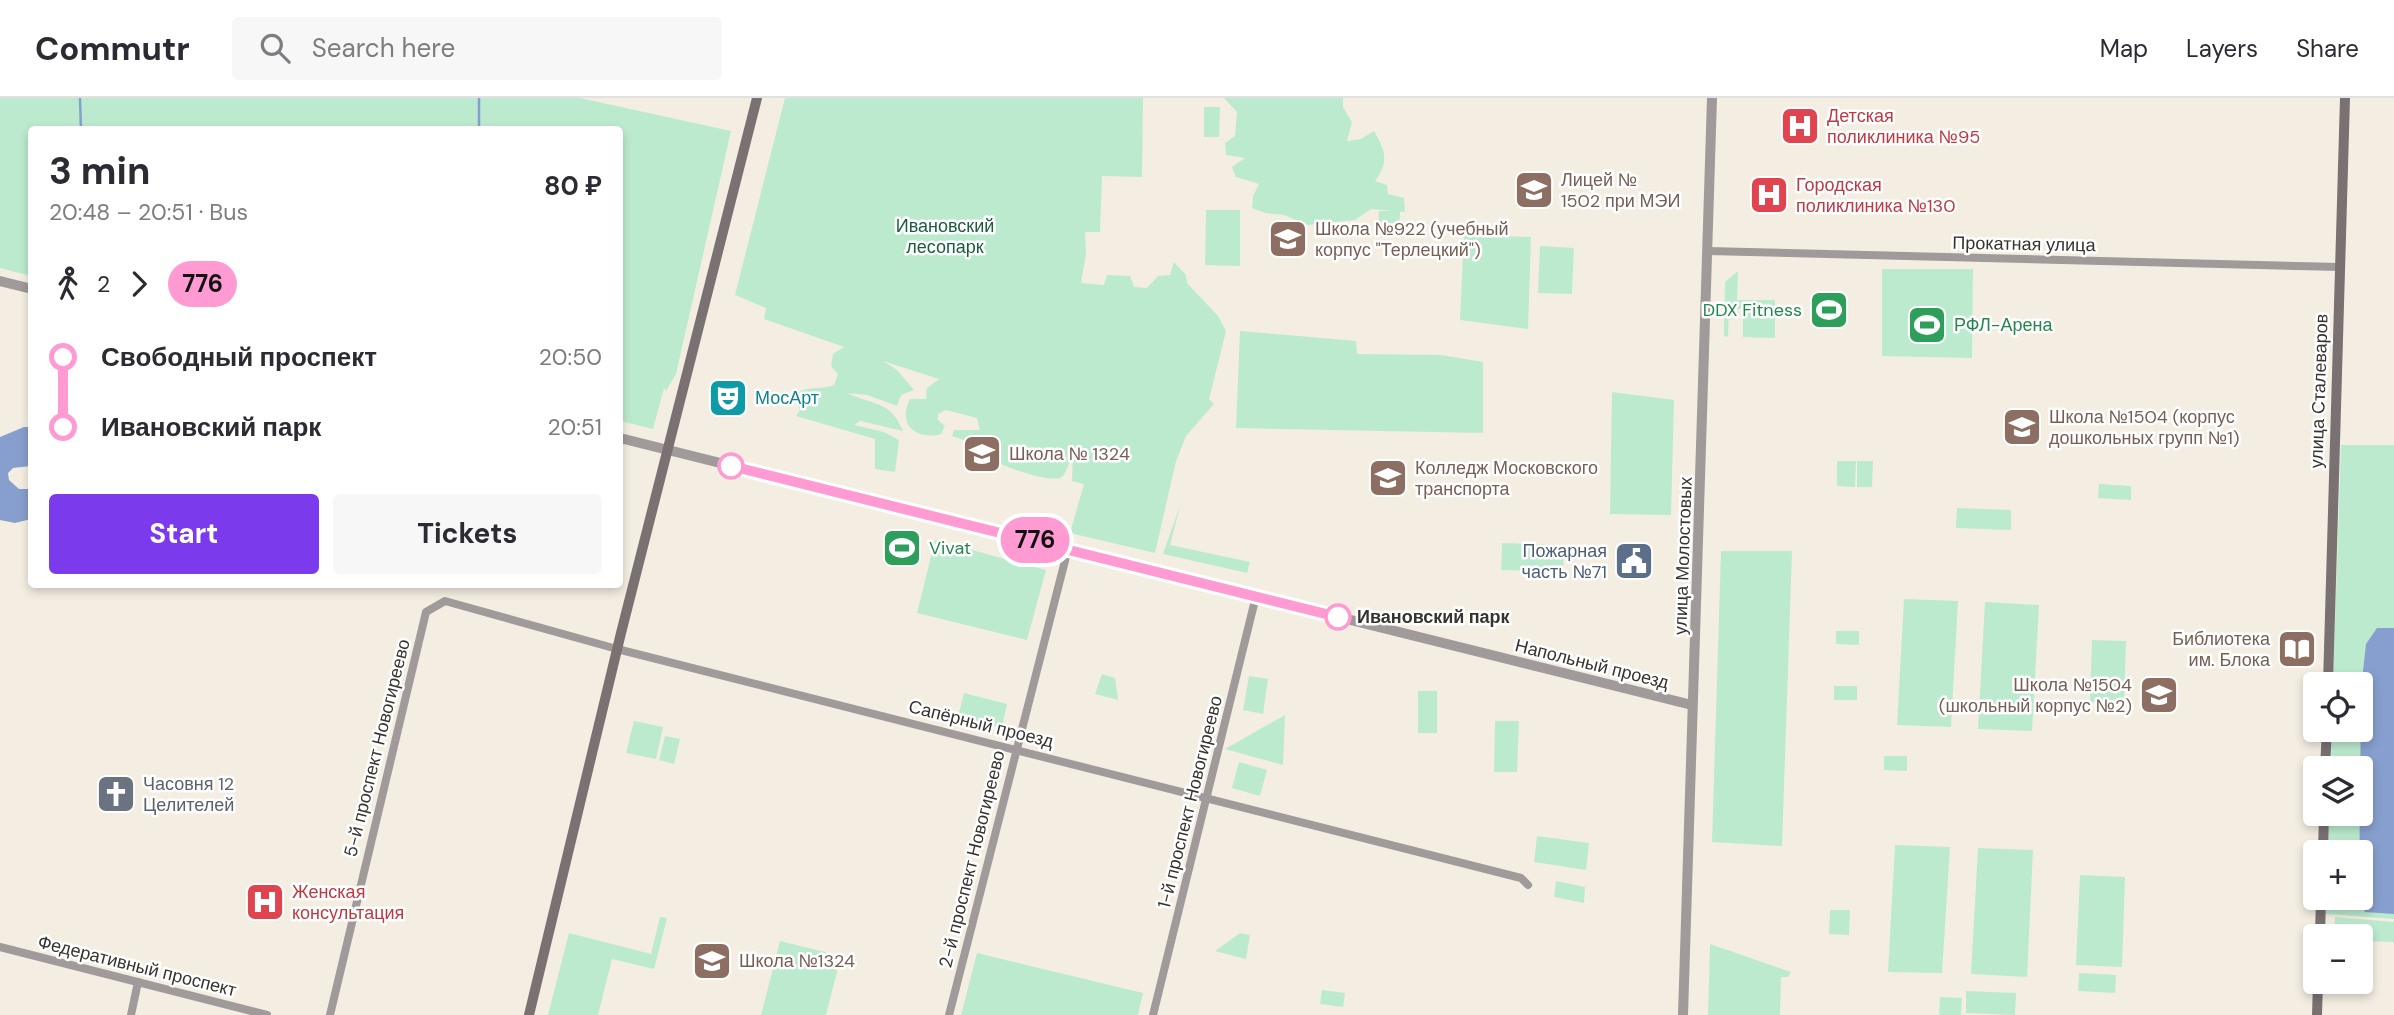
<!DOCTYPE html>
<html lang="en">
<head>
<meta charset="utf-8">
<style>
	:root { --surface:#fff; --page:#f7f7f7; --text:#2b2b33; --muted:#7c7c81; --line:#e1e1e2; --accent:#7c3aed }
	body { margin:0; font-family:"DM Sans",sans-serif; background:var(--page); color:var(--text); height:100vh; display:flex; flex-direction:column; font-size:26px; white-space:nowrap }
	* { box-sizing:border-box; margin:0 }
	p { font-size:23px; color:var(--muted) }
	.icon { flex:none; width:38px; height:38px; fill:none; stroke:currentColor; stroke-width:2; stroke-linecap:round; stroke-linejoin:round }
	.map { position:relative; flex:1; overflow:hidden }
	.sheet { position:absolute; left:28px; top:28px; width:595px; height:462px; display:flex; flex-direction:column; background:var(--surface); border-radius:7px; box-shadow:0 4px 10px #0003 }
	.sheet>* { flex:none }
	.badge { padding:0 14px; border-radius:23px; font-size:24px; line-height:46px }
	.fabs { position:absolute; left:2303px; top:574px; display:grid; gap:14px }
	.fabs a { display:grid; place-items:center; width:70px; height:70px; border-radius:7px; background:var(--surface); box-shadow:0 4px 10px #0003; font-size:35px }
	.map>.badge { position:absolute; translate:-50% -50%; box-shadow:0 0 0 4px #fff }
	.legs { display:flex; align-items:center; gap:10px; height:77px; padding:0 21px; font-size:23px }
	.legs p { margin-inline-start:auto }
	.head { display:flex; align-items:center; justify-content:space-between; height:119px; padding:0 21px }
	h1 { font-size:38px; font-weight:700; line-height:52px }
	.button { display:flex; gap:14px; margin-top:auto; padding:14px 21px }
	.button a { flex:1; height:80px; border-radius:7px; background:var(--accent); color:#fff; font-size:28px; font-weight:700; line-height:80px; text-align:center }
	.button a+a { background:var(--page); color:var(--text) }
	ul { padding:0 21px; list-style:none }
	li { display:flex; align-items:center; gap:24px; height:70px; font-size:26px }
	li i { display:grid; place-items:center; width:10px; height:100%; margin:0 9px; background:currentColor }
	li i::after { content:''; width:18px; height:18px; margin:-9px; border:5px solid; border-radius:50%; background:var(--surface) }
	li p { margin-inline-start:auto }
	li:first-child i { background:linear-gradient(#0000 50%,currentColor 0) }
	li:last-child i { background:linear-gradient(currentColor 50%,#0000 0) }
	header { display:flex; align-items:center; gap:42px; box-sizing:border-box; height:98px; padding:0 35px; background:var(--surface); border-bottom:2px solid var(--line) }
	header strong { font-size:33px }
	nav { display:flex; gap:38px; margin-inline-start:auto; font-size:24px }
	.search { width:490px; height:63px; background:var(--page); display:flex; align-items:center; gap:18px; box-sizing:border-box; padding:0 24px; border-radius:7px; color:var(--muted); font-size:26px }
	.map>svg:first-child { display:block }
</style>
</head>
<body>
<header>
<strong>Commutr</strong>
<div class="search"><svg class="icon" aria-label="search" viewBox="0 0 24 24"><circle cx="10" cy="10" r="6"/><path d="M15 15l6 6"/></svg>Search here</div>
<nav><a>Map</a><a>Layers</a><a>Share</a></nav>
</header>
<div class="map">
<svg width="2394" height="917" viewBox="0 0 2394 917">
	<rect width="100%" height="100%" fill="#f4eee2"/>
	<g fill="#bceacf">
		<polygon points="0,0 580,0 731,33 676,276 666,293 664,290 653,331 620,323 620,32 32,32 31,178 0,170"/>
		<path d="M785 0H1143L1142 79 1102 78 1100 134H1085L1086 156 1081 185 1104 187 1107 177 1130 178 1134 189 1147 190 1158 178 1170 177 1174 164 1186 177 1187 185 1218 218 1226 233 1209 301 1214 306 1186 338 1176 363 1155 455 1070 435 1084 386 1072 383 1073 358C1068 364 1068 372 1063 378 1055 388 1008 369 998 365L992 352 952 338 954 332H980L977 320 946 312 938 316V322L945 328 941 336C915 343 897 325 910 301H926L927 290 939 281 883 263 897 272 914 292 901 297 897 308 867 297 847 295C874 308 890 302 903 333L860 323 854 327 884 334 899 342 895 374 875 371V341L796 318 800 312 797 305 800 293C813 288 822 292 834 287L838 276 831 268 833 256 844 249 764 221 766 210 735 197Z"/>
		<path d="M1224 0H1343V9L1352 24 1347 43 1361 41 1374 33C1386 53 1389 65 1375 83L1387 87 1388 96 1404 100 1405 114 1371 111 1355 122 1308 127 1284 117 1265 115 1252 110 1253 98 1259 86 1236 79 1232 69 1245 60 1226 57 1225 45 1235 38 1237 14Z"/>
		<polygon points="1204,9 1220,9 1219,39 1204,39"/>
		<polygon points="1206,112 1240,112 1240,168 1205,167"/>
		<polygon points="1379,113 1400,113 1399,133 1378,132"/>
		<polygon points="1464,137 1531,139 1528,231 1460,222"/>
		<polygon points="1540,148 1574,150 1572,196 1538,195"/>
		<polygon points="1882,171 1973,171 1972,260 1882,258"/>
		<polygon points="1738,173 1737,202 1775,202 1775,240 1743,239 1743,211 1729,211 1728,239 1724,238 1725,184"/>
		<polygon points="1240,233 1356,243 1357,256 1441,257 1483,264 1483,335 1236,330"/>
		<polygon points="1612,294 1674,302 1671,417 1610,416"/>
		<polygon points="2341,347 2394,347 2394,821 2326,816 2326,800 2361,800 2361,754 2328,754 2329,716 2361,716 2361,670 2331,670 2332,632 2361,632 2361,586 2333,586"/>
		<polygon points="1837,363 1856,363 1855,389 1837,388"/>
		<polygon points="1857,363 1873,363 1872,389 1857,389"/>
		<polygon points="2099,386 2131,388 2131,402 2098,400"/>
		<polygon points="1180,408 1170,447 1250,464 1247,475 1163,456"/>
		<polygon points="1957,410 2011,412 2011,432 1956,430"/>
		<polygon points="935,442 1046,472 1027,542 917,515"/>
		<polygon points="1502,445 1564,447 1563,473 1501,472"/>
		<polygon points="1721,453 1792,453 1782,748 1712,744"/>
		<polygon points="1904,501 1958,503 1951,629 1897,627"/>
		<polygon points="1985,504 2039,507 2032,633 1978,631"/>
		<polygon points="1836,533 1859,533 1859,547 1836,546"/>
		<polygon points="2092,542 2126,543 2124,604 2090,604"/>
		<polygon points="1102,576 1115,580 1118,602 1095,596"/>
		<polygon points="1249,578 1268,581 1263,616 1243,612"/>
		<rect x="1834" y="588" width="23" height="14"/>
		<rect x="1418" y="593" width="19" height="42"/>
		<polygon points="964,595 1007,606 1002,629 958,619"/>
		<polygon points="1285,617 1283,667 1225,651"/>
		<polygon points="634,623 663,629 656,661 626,655"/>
		<polygon points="1495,623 1519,623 1517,674 1494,674"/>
		<polygon points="665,638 680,641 674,666 659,662"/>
		<polygon points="1884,658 1907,658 1907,673 1884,672"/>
		<polygon points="1239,664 1267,672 1260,698 1232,690"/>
		<polygon points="1537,738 1589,745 1586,772 1534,764"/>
		<polygon points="1895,747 1950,749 1942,875 1888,874"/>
		<polygon points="1978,750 2033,752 2027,879 1971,876"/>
		<polygon points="2080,777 2125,779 2122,869 2076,867"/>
		<polygon points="1556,783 1585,789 1584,805 1554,799"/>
		<polygon points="1830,812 1850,812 1849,837 1829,836"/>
		<polygon points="660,819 667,820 654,871 612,861 598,917 548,917 569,835 651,856"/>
		<polygon points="2335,819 2394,824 2394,844 2361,843 2361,838 2334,838"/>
		<polygon points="1240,835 1250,837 1246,861 1215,853"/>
		<polygon points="780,843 841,858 826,917 761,917"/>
		<polygon points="1710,846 1791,874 1788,879 1781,879 1780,917 1708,917"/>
		<polygon points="977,855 1143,895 1138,917 961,917"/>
		<polygon points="2079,875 2116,877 2115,895 2078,893"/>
		<polygon points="1322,892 1345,895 1343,909 1320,906"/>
		<polygon points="1966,893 2016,895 2015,917 1966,915"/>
		<polygon points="1940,899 1962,900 1961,917 1939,917"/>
	</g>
	<g fill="#879fce">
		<polygon points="24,329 31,329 31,368 13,370 8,375 9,382 19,391 31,391 31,421 15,425 0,422 0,339"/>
		<polygon points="2377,530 2394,530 2394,816 2365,814 2359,800 2361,592 2366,546"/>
	</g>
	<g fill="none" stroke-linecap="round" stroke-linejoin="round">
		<g stroke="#879fce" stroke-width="2.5">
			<polyline points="80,0 81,32"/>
			<polyline points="479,32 479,0"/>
		</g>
		<g stroke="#a09a9b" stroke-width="8">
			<polyline points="1708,153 2340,169"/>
			<polyline points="0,849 267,917"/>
			<polyline points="131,917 138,884"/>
			<polyline points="330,917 426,514 445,503 617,551 1521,780 1528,787"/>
			<polyline points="949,917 1068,451"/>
			<polyline points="1153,917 1256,498"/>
		</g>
		<g stroke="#a09a9b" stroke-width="10">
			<polyline points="0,183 32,191"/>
			<polyline points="620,340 1692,607"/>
			<polyline points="1683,917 1712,0"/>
		</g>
		<g stroke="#7a7173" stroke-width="10">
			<polyline points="2328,586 2345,0"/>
			<polyline points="2325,670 2327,632"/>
			<polyline points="2323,754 2324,716"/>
			<polyline points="2320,838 2321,800"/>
			<polyline points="529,917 621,535 757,0"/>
			<polyline points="2317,917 2318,884"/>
		</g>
	</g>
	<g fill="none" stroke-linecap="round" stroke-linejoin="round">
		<g stroke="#fff" stroke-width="16">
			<polyline id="line-1" points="731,368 1338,519"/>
		</g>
		<use href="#line-1" stroke="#ff9ad2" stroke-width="10"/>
	</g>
	<defs>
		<g id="hospital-square" transform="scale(2.0125)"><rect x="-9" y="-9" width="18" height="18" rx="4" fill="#e0444e" stroke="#fff"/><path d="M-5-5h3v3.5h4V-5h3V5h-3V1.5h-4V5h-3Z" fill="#fff"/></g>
		<g id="school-square" transform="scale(2.0125)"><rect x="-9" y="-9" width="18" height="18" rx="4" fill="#8d6e63" stroke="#fff"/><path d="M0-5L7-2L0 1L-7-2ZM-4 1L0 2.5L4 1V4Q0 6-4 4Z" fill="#fff"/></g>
		<g id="stadium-square" transform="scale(2.0125)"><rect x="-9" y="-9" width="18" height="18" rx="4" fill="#2e9e5b" stroke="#fff"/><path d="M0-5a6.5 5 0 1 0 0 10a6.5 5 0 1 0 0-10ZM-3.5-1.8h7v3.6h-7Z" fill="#fff"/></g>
		<g id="theatre-square" transform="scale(2.0125)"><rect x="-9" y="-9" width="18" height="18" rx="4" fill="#0f9aa8" stroke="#fff"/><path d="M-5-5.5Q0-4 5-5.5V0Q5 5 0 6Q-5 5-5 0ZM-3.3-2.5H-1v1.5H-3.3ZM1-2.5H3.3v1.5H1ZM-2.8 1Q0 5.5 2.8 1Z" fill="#fff"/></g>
		<g id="university-square" transform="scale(2.0125)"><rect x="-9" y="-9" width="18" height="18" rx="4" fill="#8d6e63" stroke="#fff"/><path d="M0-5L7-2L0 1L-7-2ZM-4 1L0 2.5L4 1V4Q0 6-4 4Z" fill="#fff"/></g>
		<g id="civic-square" transform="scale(2.0125)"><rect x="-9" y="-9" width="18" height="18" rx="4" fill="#5c6f8a" stroke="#fff"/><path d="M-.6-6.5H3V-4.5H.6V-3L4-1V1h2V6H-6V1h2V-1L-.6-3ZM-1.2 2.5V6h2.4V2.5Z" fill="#fff"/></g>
		<g id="library-square" transform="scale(2.0125)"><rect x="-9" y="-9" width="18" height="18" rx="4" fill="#8d6e63" stroke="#fff"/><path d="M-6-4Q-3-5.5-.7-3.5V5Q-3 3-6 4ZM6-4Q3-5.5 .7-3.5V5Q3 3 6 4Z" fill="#fff"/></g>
		<g id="church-square" transform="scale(2.0125)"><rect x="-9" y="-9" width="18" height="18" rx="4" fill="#6b7280" stroke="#fff"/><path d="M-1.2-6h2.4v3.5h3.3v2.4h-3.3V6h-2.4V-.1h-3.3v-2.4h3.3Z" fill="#fff"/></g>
	</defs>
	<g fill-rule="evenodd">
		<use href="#hospital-square" x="1800" y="28"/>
		<use href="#school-square" x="1534" y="92"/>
		<use href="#hospital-square" x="1769" y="97"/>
		<use href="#school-square" x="1288" y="141"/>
		<use href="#stadium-square" x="1829" y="212"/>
		<use href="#stadium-square" x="1927" y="227"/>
		<use href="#theatre-square" x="728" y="300"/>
		<use href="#school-square" x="2022" y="329"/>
		<use href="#school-square" x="982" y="356"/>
		<use href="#university-square" x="1388" y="380"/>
		<use href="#stadium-square" x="902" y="450"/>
		<use href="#civic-square" x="1634" y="463"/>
		<use href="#library-square" x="2297" y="551"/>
		<use href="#school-square" x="2159" y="597"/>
		<use href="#church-square" x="116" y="696"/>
		<use href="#hospital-square" x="265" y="804"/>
		<use href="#school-square" x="712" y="863"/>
	</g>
	<g fill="#fff" stroke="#ff9ad2" stroke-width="3.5">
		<circle cx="731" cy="368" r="12"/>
		<circle cx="1338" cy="519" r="12"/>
	</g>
	<g text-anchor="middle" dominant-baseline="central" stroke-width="5" stroke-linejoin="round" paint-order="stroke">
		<g font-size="18" fill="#be3a42" stroke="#fff" text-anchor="start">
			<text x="1827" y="18">Детская<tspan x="1827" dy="21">поликлиника №95</tspan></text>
			<text x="1796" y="87">Городская<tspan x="1796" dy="21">поликлиника №130</tspan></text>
			<text x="292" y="794">Женская<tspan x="292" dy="21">консультация</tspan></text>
		</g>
		<g font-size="18" fill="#785e54" stroke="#fff" text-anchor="start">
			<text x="1561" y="82">Лицей №<tspan x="1561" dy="21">1502 при МЭИ</tspan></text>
			<text x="1315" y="131">Школа №922 (учебный<tspan x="1315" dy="21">корпус "Терлецкий")</tspan></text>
			<text x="2049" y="319">Школа №1504 (корпус<tspan x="2049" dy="21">дошкольных групп №1)</tspan></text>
			<text x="1009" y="356">Школа № 1324</text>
			<text x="1415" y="370">Колледж Московского<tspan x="1415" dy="21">транспорта</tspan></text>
			<text x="2270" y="541" text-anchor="end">Библиотека<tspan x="2270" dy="21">им. Блока</tspan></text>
			<text x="2132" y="587" text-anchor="end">Школа №1504<tspan x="2132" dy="21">(школьный корпус №2)</tspan></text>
			<text x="739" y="863">Школа №1324</text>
		</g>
		<g font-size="18" fill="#1a5c3e" stroke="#fff">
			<text x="945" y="128">Ивановский<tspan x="945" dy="21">лесопарк</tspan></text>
		</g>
		<g font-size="18" fill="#36342f" stroke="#fff">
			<text transform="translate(2024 146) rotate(1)">Прокатная улица</text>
			<text transform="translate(2319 293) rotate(-88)">улица Сталеваров</text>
			<text transform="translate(1683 458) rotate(-88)">улица Молостовых</text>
			<text transform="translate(1592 566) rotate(14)">Напольный проезд</text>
			<text transform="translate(981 626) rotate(14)">Сапёрный проезд</text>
			<text transform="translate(377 650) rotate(-76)">5-й проспект Новогиреево</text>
			<text transform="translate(1190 704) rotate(-76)">1-й проспект Новогиреево</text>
			<text transform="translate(972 761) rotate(-76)">2-й проспект Новогиреево</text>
			<text transform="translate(137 868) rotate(14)">Федеративный проспект</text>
		</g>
		<g font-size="18" fill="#27864d" stroke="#fff" text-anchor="start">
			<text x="1802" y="212" text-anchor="end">DDX Fitness</text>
			<text x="1954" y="227">РФЛ-Арена</text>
			<text x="929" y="450">Vivat</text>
		</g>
		<g font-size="18" fill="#0d838f" stroke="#fff" text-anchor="start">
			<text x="755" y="300">МосАрт</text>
		</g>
		<g font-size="18" fill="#4e5e75" stroke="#fff" text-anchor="end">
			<text x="1607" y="453">Пожарная<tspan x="1607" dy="21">часть №71</tspan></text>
		</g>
		<g font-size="18" font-weight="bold" fill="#36342f" stroke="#fff" text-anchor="start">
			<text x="1357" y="519">Ивановский парк</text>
		</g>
		<g font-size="18" fill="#5b616d" stroke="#fff" text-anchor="start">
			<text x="143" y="686">Часовня 12<tspan x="143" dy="21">Целителей</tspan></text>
		</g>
	</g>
</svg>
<div class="fabs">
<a><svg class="icon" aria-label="locate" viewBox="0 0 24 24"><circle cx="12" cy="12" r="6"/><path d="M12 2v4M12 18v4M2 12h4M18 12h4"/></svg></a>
<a><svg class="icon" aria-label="layers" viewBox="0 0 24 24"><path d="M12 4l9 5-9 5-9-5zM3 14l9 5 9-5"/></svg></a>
<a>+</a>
<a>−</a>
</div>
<b class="badge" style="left:1035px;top:442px;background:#ff9ad2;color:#111">776</b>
<section class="sheet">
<div class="head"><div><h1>3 min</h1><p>20:48 – 20:51 · Bus</p></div><b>80 ₽</b></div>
<div class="legs"><svg class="icon" aria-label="walk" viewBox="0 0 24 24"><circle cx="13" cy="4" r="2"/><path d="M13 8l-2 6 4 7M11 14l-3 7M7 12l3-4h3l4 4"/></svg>2<svg class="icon" aria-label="forward" viewBox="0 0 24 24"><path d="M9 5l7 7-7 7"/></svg><b class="badge" style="background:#ff9ad2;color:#111">776</b></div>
<ul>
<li><i style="color:#ff9ad2"></i><b>Свободный проспект</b><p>20:50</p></li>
<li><i style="color:#ff9ad2"></i><b>Ивановский парк</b><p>20:51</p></li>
</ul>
<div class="button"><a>Start</a><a>Tickets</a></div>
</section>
</div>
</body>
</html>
